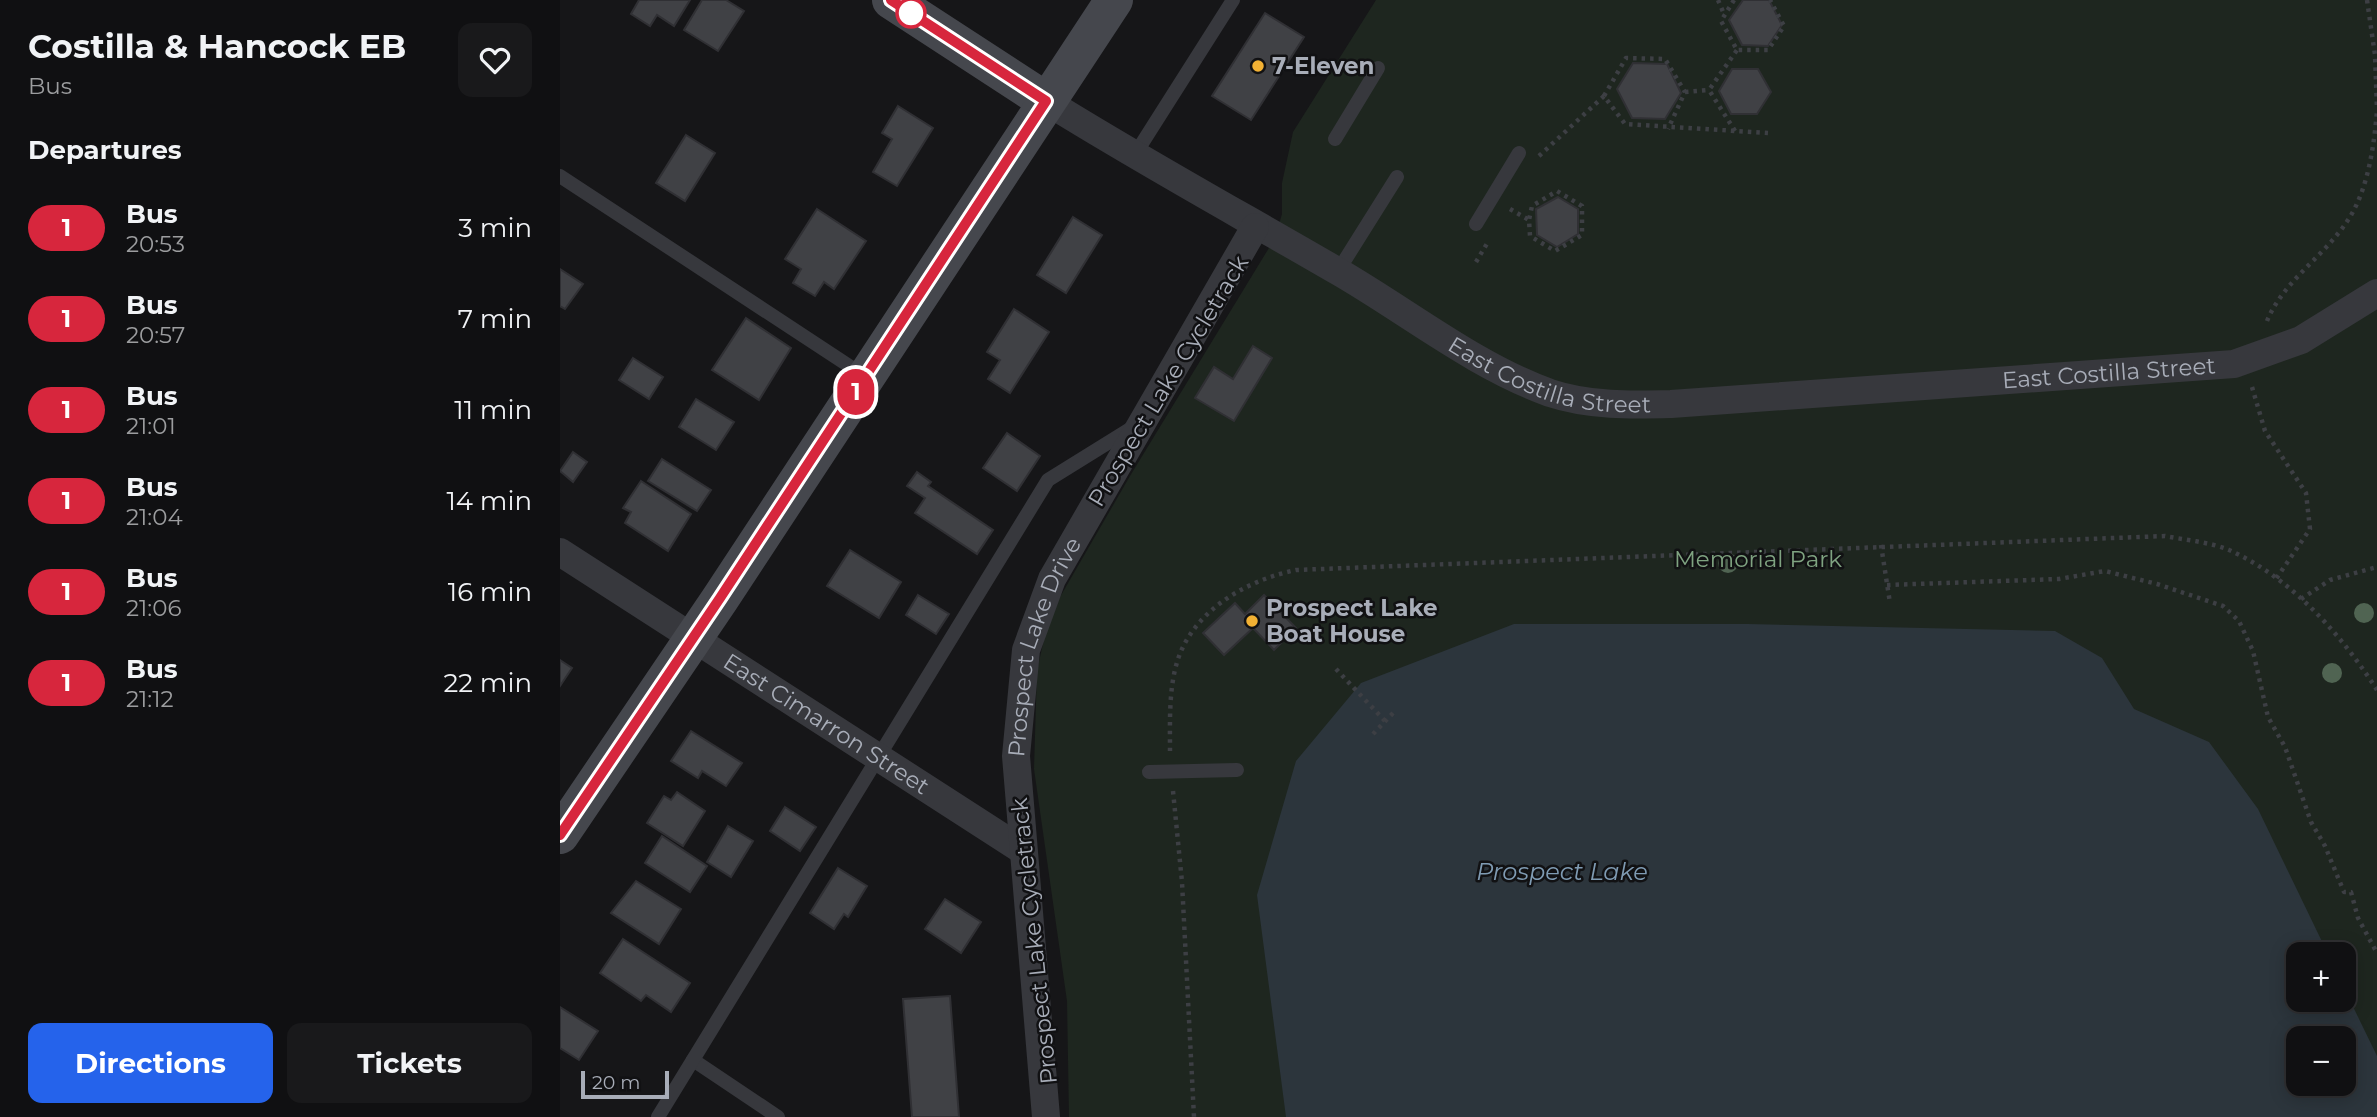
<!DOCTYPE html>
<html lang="en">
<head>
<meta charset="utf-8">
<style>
	:root { --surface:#101012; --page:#19191b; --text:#f1f3f6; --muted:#9c9d9f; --line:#303032; --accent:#2563eb }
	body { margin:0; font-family:Montserrat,sans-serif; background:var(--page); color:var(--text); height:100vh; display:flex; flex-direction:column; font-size:26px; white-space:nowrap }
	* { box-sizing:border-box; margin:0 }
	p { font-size:23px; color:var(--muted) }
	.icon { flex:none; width:38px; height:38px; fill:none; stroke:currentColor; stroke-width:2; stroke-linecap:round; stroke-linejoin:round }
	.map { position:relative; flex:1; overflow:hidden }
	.sheet { display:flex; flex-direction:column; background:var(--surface); width:560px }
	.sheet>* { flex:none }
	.badge { padding:0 14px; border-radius:23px; font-size:24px; line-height:46px }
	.buttons { position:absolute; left:1726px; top:942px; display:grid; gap:14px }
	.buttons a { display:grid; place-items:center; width:70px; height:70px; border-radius:14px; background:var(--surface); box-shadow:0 4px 18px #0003,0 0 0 2px var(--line); font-size:35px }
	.scale { position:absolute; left:21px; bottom:18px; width:88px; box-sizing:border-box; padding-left:7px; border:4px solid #a8adb8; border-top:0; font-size:19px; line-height:24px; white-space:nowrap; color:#a8adb8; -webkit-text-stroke:5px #111113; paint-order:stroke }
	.map>.badge { position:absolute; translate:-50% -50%; box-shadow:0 0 0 4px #fff }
	h2 { padding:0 28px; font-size:26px; line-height:63px }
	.round { display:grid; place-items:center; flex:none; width:74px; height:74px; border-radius:14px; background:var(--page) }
	.overview { display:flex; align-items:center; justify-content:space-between; height:119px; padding:0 28px }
	h1 { font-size:33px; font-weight:700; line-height:52px }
	.action { display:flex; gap:14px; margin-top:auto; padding:14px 28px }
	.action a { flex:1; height:80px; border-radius:14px; background:var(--accent); color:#fff; font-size:28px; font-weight:700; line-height:80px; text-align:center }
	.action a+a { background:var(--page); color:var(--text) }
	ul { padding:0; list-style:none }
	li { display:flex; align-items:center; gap:21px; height:91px; padding:0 28px }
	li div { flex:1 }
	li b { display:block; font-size:26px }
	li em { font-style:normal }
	li .badge { min-width:77px; font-weight:700; text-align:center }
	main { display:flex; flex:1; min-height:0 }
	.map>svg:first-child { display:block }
</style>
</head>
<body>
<main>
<section class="sheet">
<div class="overview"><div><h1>Costilla &amp; Hancock EB</h1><p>Bus</p></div><a class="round"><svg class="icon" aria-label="heart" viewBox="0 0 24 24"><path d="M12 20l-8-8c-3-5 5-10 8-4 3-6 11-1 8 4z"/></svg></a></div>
<h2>Departures</h2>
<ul>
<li><span class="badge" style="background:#d7263d;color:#fff">1</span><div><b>Bus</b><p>20:53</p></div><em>3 min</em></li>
<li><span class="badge" style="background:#d7263d;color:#fff">1</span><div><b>Bus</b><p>20:57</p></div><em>7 min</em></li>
<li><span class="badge" style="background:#d7263d;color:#fff">1</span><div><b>Bus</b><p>21:01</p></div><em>11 min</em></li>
<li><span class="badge" style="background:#d7263d;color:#fff">1</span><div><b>Bus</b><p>21:04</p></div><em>14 min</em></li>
<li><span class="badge" style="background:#d7263d;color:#fff">1</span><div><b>Bus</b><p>21:06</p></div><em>16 min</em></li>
<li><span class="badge" style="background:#d7263d;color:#fff">1</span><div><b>Bus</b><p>21:12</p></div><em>22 min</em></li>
</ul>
<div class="action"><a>Directions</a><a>Tickets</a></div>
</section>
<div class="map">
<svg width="1817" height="1117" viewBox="0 0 1817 1117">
	<rect width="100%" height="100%" fill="#161618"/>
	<path fill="#1e261f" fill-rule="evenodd" d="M816 0H1817V1117H509L507 1001 474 769 477 670 486 631 500 597 570 476 715 238 722 214V183L733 132ZM1738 954H1783V999H1738ZM1738 1038H1783V1083H1738Z"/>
	<path fill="#2c353c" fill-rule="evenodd" d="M954 624H1187L1495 631 1542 658 1574 709 1649 742 1698 809 1768 954H1738V999H1783V986L1817 1056V1117H726L697 895 736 761 801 683ZM1738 1038H1783V1083H1738Z"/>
	<g fill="#404145" stroke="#303034" stroke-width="2">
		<polygon points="79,0 130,0 114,26 97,15 90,26 71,14"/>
		<polygon points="142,0 166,0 184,11 158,51 124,30"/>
		<polygon points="1183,0 1209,0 1222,25 1208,46 1182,45 1169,20"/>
		<polygon points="705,13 744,37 691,120 652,96"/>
		<polygon points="1073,63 1107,64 1121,93 1105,119 1072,118 1057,89"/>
		<polygon points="1172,69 1198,69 1211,92 1197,114 1171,114 1159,91"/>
		<polygon points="338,106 373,128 337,186 313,172 332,139 322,133"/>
		<polygon points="126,135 155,153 125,201 96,183"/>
		<polygon points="998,197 1018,209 1018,234 997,247 977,235 976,209"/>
		<polygon points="257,209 306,241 274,289 264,282 255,296 233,283 241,269 225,259"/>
		<polygon points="513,217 542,235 506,293 477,275"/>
		<polygon points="0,269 23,284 5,309 0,306"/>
		<polygon points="454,309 489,332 450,393 428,379 440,360 427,352"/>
		<polygon points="186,318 231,348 199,400 152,370"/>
		<polygon points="693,346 712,358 674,421 635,398 654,367 673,379"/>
		<polygon points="73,358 103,377 89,399 59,380"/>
		<polygon points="136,399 174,422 156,450 119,427"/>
		<polygon points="447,433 480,456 457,491 423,468"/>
		<polygon points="13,452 27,462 13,482 0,471"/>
		<polygon points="102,459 151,490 137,511 88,481"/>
		<polygon points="357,472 371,482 368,486 433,530 417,554 355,513 365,498 347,486"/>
		<polygon points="81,481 131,514 108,551 65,523 71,512 63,508"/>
		<polygon points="290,550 341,582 319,618 267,586"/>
		<polygon points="358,595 389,614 376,634 346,615"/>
		<polygon points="704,595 736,628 714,650 693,628 664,655 643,633 675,603 685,614"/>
		<polygon points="0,660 12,668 0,686"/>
		<polygon points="131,731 182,763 166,786 142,771 138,778 111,761"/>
		<polygon points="117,792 145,811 123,846 87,823 104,796 111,800"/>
		<polygon points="225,807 256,827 240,851 210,831"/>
		<polygon points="168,826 193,841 171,877 147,862"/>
		<polygon points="102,836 147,866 130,892 85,863"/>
		<polygon points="278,868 307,886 288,917 284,914 274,929 250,913"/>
		<polygon points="76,881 121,909 99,944 51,913"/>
		<polygon points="385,899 421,922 401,953 365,929"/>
		<polygon points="63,939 130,983 111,1012 86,995 81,1001 40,973"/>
		<polygon points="390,996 399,1117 352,1117 343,999"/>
		<polygon points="0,1007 38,1031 19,1060 0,1048"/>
	</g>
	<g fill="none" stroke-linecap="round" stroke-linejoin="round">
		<g stroke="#3d3f44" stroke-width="4.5" stroke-dasharray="3.5 5" stroke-linecap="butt">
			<polyline points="1158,0 1164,14"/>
			<polyline points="1174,0 1161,21 1177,50 1208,50 1224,26 1210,0"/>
			<polyline points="1807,0 1815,55 1817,110"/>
			<polyline points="1125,92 1149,90"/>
			<polyline points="1044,96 1066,58 1105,59 1125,92 1108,129"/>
			<polyline points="1175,131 1149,90 1177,50"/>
			<polyline points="979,156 1044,96 1065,124 1208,133"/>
			<polyline points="950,209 969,220 970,236 995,251 1022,235 1022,206 997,191 972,206 969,220"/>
			<polyline points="916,262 928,242"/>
			<path d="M1707 321C1724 280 1764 257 1788 220 1808 190 1814 146 1817 111"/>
			<polyline points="1692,387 1705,431 1746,493 1750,529 1716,579"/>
			<polyline points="1321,545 1330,603"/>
			<polyline points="1327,585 1499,579 1545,571 1597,584 1663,606 1679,621 1693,651 1708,717 1725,747 1751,822 1765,846 1784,892 1791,892 1798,918 1817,953"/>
			<polyline points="1741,599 1770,580 1817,567"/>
			<polyline points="776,669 825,721"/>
			<polyline points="813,734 835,711"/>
			<path d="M610 751C610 717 608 675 624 645 645 604 692 579 736 570L1605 536C1625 540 1650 542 1669 550 1730 577 1781 634 1817 690"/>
			<polyline points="613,791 622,882 634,1117"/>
		</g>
		<g stroke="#37383d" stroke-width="14">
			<polyline points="775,139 818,68"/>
			<polyline points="574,156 673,0"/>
			<polyline points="0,176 306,377"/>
			<polyline points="916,224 959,153"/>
			<polyline points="778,271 837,177"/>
			<polyline points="589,772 677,770"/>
			<polyline points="133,1060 218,1117"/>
			<polyline points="98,1117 488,480 575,426"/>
		</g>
		<g stroke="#37383d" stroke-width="28">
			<path id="s1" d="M486 101C582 161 681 215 779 272 848 312 915 366 990 393 1029 406 1071 405 1111 404L1674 364 1741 340 1817 293"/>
			<path id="s2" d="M0 552 462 850"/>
			<path id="s3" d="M486 1117 456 756 466 650 492 579 695 227"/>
		</g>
		<g stroke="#45474d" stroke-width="38">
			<polyline points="331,0 486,101"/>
			<polyline points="0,835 160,599 554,0"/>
		</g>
	</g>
	<g fill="#506452">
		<circle cx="1168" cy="563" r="10"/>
		<circle cx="1804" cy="613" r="10"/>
		<circle cx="1772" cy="673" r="10"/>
	</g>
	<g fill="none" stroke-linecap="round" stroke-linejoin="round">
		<g stroke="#fff" stroke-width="16">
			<polyline id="line" points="0,835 160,598 486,101 331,0"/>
		</g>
		<use href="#line" stroke="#d7263d" stroke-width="10"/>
	</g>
	<circle fill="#fff" stroke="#d7263d" stroke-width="3.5" cx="351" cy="13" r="14"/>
	<g fill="#f2b134" stroke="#111113" stroke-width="2.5">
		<circle cx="698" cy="66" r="7"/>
		<circle cx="692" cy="621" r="7"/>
	</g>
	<g text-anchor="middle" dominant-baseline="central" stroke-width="5" stroke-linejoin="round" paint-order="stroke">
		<g font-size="23" font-weight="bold" fill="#a8adb8" stroke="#111113" text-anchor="start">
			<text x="712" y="66">7-Eleven</text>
			<text x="706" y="608">Prospect Lake<tspan x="706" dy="26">Boat House</tspan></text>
		</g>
		<g font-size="23" fill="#a8adb8" stroke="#111113">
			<text stroke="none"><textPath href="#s1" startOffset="578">East Costilla Street</textPath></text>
			<text stroke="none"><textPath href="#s1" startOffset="1144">East Costilla Street</textPath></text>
			<text transform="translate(608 381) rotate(-59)">Prospect Lake Cycletrack</text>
			<text stroke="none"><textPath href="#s3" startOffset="476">Prospect Lake Drive</textPath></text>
			<text stroke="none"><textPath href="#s2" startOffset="317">East Cimarron Street</textPath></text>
			<text transform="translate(474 941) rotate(-96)">Prospect Lake Cycletrack</text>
		</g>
		<g font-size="23" fill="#7fa381" stroke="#111113">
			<text x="1198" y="559">Memorial Park</text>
		</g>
		<g font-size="24" font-style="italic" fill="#7f9bb3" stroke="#111113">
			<text x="1002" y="871">Prospect Lake</text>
		</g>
	</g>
</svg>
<div class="buttons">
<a>+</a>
<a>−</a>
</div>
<div class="scale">20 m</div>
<b class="badge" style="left:296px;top:392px;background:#d7263d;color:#fff">1</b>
</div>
</main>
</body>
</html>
